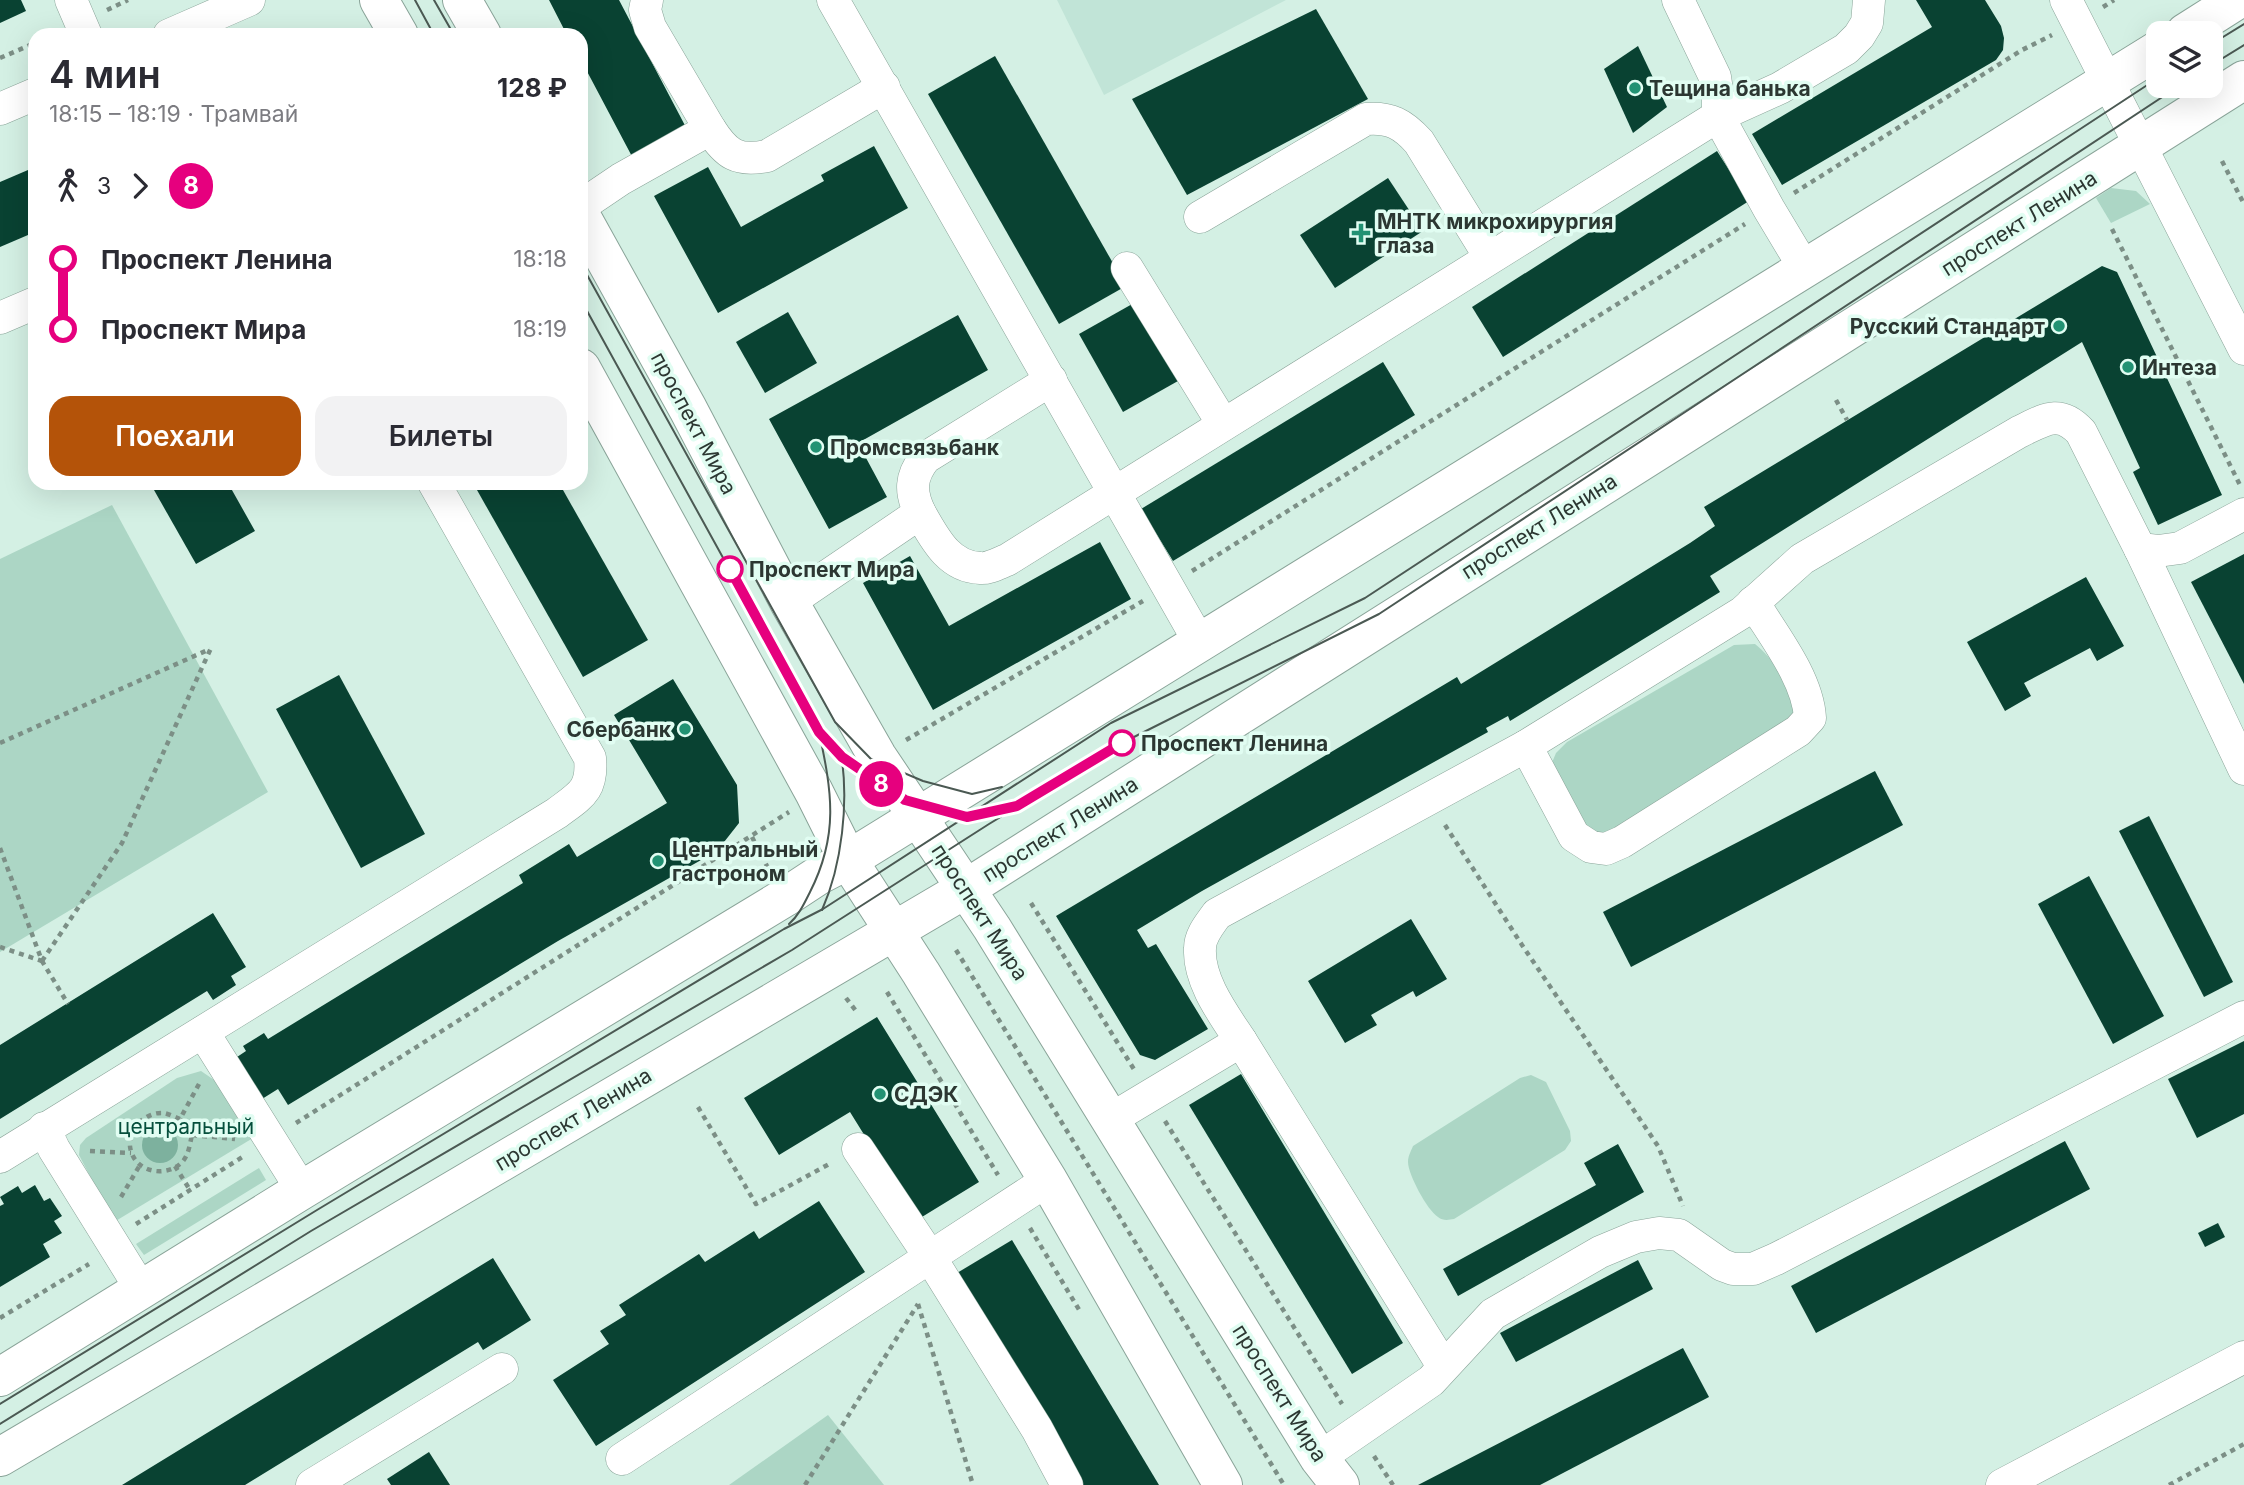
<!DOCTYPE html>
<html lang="ru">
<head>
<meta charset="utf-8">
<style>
	:root { --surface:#fff; --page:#f2f2f3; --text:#2b2b33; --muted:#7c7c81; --accent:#b45309 }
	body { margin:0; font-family:Inter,sans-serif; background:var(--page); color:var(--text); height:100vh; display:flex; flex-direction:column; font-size:26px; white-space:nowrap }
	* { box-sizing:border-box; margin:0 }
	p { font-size:23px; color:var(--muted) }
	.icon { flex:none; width:38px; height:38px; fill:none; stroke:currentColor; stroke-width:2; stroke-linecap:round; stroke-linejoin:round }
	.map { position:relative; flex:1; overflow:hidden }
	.details { position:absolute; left:28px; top:28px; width:560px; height:462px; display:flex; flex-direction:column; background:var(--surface); border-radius:21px; box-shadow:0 7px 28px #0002 }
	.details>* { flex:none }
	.badge { padding:0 14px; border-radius:23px; font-size:24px; line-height:46px }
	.buttons { position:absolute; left:2146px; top:21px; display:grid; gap:14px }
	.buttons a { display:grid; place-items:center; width:77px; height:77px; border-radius:14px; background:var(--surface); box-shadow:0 7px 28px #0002; font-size:35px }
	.map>.badge { position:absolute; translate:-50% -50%; box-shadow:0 0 0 4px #fff }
	.legs { display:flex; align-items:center; gap:10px; height:77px; padding:0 21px; font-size:23px }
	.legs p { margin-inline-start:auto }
	.summary { display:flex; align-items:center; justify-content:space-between; height:119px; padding:0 21px }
	h1 { font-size:38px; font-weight:600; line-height:52px }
	.button { display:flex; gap:14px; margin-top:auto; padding:14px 21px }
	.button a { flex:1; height:80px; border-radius:21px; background:var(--accent); color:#fff; font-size:28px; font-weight:600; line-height:80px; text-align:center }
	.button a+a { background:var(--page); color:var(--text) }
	ul { padding:0 21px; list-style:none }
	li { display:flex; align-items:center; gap:24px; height:70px; font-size:26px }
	li i { display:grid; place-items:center; width:10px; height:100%; margin:0 9px; background:currentColor }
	li i::after { content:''; width:18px; height:18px; margin:-9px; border:5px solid; border-radius:50%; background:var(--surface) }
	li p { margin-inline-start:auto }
	li:first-child i { background:linear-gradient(#0000 50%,currentColor 0) }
	li:last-child i { background:linear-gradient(currentColor 50%,#0000 0) }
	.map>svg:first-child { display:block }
</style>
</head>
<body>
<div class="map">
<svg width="2244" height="1485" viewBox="0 0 2244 1485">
	<rect width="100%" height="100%" fill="#d4f0e4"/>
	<polygon fill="#c1e4d7" points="1057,0 1286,0 1104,95"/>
	<g fill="#acd6c5">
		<polygon points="2111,188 2136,191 2150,204 2111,223 2096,198"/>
		<polygon points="112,505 268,792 0,952 0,559"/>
		<path d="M1755 644C1775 660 1797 692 1795 719L1614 836 1596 838 1585 828 1551 765 1556 753 1567 742 1734 645Z"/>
		<polygon points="201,1071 220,1084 253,1138 114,1222 79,1155 80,1145 86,1138 177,1078"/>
		<path d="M1531 1075 1546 1082 1570 1131 1571 1141 1565 1150 1454 1219C1448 1220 1443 1221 1438 1217 1427 1210 1408 1174 1408 1162 1408 1156 1411 1151 1413 1146L1520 1078Z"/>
		<polygon points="259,1168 266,1180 144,1255 136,1244"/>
		<polygon points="828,1415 884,1485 729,1485"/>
	</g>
	<circle fill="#7db19e" cx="160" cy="1145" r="18"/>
	<g fill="#094232">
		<polygon points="0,0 21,0 26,11 0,23"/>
		<polygon points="549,0 619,0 690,135 636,164 581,60 581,35 567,35"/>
		<polygon points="1916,0 1985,0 2001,26 2004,38 2003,50 1996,60 1782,185 1752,134 1932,27"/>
		<polygon points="1316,9 1368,99 1187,195 1132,99"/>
		<polygon points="1638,46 1667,107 1633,133 1604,69"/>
		<polygon points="995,56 1126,286 1059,324 928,94"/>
		<polygon points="874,146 908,208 718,313 654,196 708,167 741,227 824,181 821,175"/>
		<polygon points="1717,151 1749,201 1503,357 1472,307"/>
		<polygon points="35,167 35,232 0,247 0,182"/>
		<polygon points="1388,178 1423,231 1335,288 1300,235"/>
		<polygon points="2102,266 2117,272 2222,495 2158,525 2133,472 2140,468 2082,342 1710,576 1720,592 1510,721 1508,716 1486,728 1488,732 1202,891 1137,930 1148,948 1156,944 1208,1029 1155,1060 1140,1055 1056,916 1457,677 1461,684 1690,543 1715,526 1704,507"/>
		<polygon points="1134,303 1178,381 1123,412 1079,334"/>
		<polygon points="788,312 817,363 765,393 736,342"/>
		<polygon points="958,315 988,370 858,443 887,497 829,529 769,419"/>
		<polygon points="1383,362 1415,415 1173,561 1141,509"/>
		<polygon points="150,483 228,483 255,531 196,564"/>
		<polygon points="473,483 559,483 648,640 583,677"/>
		<polygon points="1100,542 1131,599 933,710 863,583 910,556 949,626"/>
		<polygon points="2244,554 2244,684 2191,582"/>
		<polygon points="2086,577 2124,646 2097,661 2090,648 2024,683 2031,696 2005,711 1967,642"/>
		<polygon points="339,675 425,834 361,868 276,709"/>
		<polygon points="673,679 737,785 739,823 717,851 558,941 288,1105 278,1089 262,1099 237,1057 246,1051 243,1046 264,1033 268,1039 523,883 519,875 569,844 577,857 667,803 614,715"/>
		<polygon points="1875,771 1903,825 1631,967 1603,912"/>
		<polygon points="2149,816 2233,982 2204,997 2119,831"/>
		<polygon points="2089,876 2164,1016 2113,1044 2038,904"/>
		<polygon points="213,913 246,967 231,976 236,985 213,1000 207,991 0,1119 0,1045"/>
		<polygon points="1411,919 1447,979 1416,997 1413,991 1371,1015 1377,1025 1345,1043 1308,981"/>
		<polygon points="877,1017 979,1182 917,1220 850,1112 779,1155 744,1098"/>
		<polygon points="2244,1041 2244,1114 2197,1138 2168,1079"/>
		<polygon points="1241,1074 1403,1343 1352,1374 1189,1105"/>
		<polygon points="2065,1141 2090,1189 1816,1333 1791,1286"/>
		<polygon points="1618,1144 1644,1192 1458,1296 1443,1269 1596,1185 1584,1163"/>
		<polygon points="35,1185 44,1201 50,1198 62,1216 54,1221 62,1233 43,1244 50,1257 0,1287 0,1206 4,1204 0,1197 18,1186 22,1193"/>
		<polygon points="819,1201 865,1272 596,1446 553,1380 609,1344 600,1331 626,1315 619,1305 699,1254 705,1262 754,1231 759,1239"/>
		<polygon points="2218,1223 2225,1237 2205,1247 2198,1233"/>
		<polygon points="1012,1240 1159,1485 1078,1485 952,1276"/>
		<polygon points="493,1258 531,1320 483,1350 478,1342 245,1485 122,1485"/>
		<polygon points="1638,1260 1653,1289 1516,1362 1500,1333"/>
		<polygon points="1683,1348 1709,1397 1540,1485 1418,1485"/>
		<polygon points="429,1452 450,1485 391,1485 387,1479"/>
	</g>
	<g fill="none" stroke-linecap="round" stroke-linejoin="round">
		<g stroke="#8aa499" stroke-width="33">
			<g id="minor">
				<polyline points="71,0 86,35"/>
				<path d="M647 0 645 10 650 27 710 129C726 154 737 162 767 156L884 87"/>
				<polyline points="833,0 1200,643"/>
				<polyline points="1678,0 1715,77 1718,97 1718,116 1769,209 1805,269"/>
				<polyline points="2066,0 2244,349"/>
				<polyline points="169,35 249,0"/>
				<polyline points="0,109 35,94"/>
				<polyline points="581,206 621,179 710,129"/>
				<path d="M1200 217 1366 119C1390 117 1403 124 1419 142L1490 257"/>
				<polyline points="1127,268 1223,424"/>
				<polyline points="0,318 35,303"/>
				<path d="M920 513C910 492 910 477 925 458L1051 380"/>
				<polyline points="2140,549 2244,769"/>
				<path d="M789 602 920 513C934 537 948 567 980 568 988 569 999 563 1007 560L1718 116 1780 88 1846 49 1859 36 1867 23 1869 0"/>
				<path d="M1526 746 1574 836 1591 847 1606 849 1622 842 1798 731 1810 718C1808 679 1774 636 1753 602"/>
				<polyline points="203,1032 302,1190"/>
				<polyline points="1241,1041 1443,1366"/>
				<path d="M1111 1119 1241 1041C1224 1015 1198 981 1200 948 1200 935 1210 924 1217 914L1526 746 1743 612 1802 559 2019 432C2044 420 2059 408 2081 432L2140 549 2158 551 2180 548 2244 514"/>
				<polyline points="44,1128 54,1149 141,1289"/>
				<polyline points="858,1149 930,1257 1048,1180"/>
				<path d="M0 1157 557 813C581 795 593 790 590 758L434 483"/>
				<polyline points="1319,1458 1431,1381 1493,1314 1600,1252 1636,1237 1659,1233 1679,1235 1722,1265 1733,1269 1753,1269 1776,1259 2244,1017"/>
				<polyline points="622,1459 930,1257 1037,1429 1067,1485"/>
				<polyline points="312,1485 502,1369"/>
				<polyline points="2002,1485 2244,1357"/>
			</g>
		</g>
		<g stroke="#8aa499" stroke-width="40">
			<g id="major">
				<polyline points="379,0 399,35"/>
				<polyline points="462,0 482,35"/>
				<polyline points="2185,33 2237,0"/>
				<polyline points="581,216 688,409 789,602 877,756 992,928 1319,1458 1340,1485"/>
				<polyline points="581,368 814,792 848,860 921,973 1048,1180 1223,1485"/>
				<polyline points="0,1377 302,1190 784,898 819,875 848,860 2158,50"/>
				<polyline points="0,1457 967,888 2244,80"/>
			</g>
		</g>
		<g stroke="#7c8f86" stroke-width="4.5" stroke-dasharray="5 5" stroke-linecap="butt">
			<polyline points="2103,7 2114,0"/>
			<polyline points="107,10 128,0"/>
			<polyline points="0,58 35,43"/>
			<polyline points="2222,161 2244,204"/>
			<polyline points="1794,193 2022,50 2052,35"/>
			<polyline points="2112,229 2240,485"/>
			<polyline points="1836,400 1847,420"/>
			<polyline points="1192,571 1745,224"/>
			<polyline points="906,740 1143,601"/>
			<polyline points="0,743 210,649"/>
			<polyline points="1445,825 1522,945 1658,1146 1683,1206"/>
			<polyline points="752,837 768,868"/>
			<polyline points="0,848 42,961 68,1004"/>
			<polyline points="1031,903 1135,1071"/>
			<polyline points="0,947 42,961"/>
			<polyline points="956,950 1284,1485"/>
			<polyline points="42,961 122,843 211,648"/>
			<polyline points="887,992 998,1175"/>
			<polyline points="846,998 856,1011"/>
			<polyline points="199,1084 180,1119 192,1135 235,1139"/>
			<polyline points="698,1107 756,1204 831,1163"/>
			<path d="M180 1119C175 1117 169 1114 164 1113 144 1111 123 1133 132 1154 140 1174 169 1177 183 1161 189 1154 190 1143 192 1135"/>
			<polyline points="1165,1121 1342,1404"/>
			<polyline points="296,1123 789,812"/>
			<polyline points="90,1151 131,1153"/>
			<polyline points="175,1166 190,1190"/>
			<polyline points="121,1197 140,1165"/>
			<polyline points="136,1224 244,1156"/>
			<polyline points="1030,1228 1081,1313"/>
			<polyline points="918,1304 973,1485"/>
			<polyline points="0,1318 89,1264"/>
			<polyline points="1374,1456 1393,1485"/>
			<polyline points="805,1485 918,1304"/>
			<polyline points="2169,1485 2244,1444"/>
		</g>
		<use href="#minor" stroke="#fff" stroke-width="32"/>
		<use href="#major" stroke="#fff" stroke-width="38"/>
		<g stroke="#4b5953" stroke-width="2">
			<polyline points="415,0 434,35"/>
			<polyline points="434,0 454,35"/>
			<polyline points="2210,45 2244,24"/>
			<polyline points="2210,66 2244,45"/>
			<polyline points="581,264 835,722 871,759 923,781 972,794 1002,787"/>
			<polyline points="581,300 819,732 842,757 905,800 967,817 973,815"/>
			<path d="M822 910C842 865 849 802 841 753"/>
			<path d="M789 924C799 915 804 904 810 892 839 835 832 792 819 732"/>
			<polyline points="0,1404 317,1210 784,929 823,909 1111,723 1365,598 2158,78"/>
			<polyline points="0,1424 311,1231 792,950 989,824 1122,743 1379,614 2179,86"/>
		</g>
	</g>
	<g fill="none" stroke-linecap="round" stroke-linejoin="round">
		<g stroke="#fff" stroke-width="16">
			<polyline id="line-1" points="730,569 819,732 842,757 905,800 967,817 1017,806 1122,743"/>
		</g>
		<use href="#line-1" stroke="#e6007e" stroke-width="10"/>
	</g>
	<g fill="#229273" stroke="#e1fdf2" stroke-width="2.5">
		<circle cx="1635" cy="88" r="7"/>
		<path d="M1357.5 222.5h7v7h7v7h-7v7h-7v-7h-7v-7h7z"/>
		<circle cx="2059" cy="326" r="7"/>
		<circle cx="2128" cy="367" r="7"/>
		<circle cx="816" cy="447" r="7"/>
		<circle cx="685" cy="729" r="7"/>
		<circle cx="658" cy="861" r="7"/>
		<circle cx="880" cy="1094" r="7"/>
	</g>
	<g fill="#fff" stroke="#e6007e" stroke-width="3.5">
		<circle cx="730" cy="569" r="12"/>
		<circle cx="1122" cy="743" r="12"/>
	</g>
	<g text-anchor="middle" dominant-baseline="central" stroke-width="7" stroke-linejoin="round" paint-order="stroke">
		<g font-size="21" font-weight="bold" fill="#2c3732" stroke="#e1fdf2" text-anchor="start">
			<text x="1649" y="88">Тещина банька</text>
			<text x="1377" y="221">МНТК микрохирургия<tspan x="1377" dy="24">глаза</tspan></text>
			<text x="2045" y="326" text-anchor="end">Русский Стандарт</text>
			<text x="2142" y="367">Интеза</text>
			<text x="830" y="447">Промсвязьбанк</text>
			<text x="671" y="729" text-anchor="end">Сбербанк</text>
			<text x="672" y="849">Центральный<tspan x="672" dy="24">гастроном</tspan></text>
			<text x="894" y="1094">СДЭК</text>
		</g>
		<g font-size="21" fill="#2c3732" stroke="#e1fdf2">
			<text transform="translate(2019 223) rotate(-32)">проспект Ленина</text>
			<text transform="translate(694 423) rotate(62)">проспект Мира</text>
			<text transform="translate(1539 526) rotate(-32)">проспект Ленина</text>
			<text transform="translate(1060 829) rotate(-32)">проспект Ленина</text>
			<text transform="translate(980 912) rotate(57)">проспект Мира</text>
			<text transform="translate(573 1119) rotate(-31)">проспект Ленина</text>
			<text transform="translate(1280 1393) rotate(58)">проспект Мира</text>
		</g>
		<g font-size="21" font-weight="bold" fill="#2c3732" stroke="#e1fdf2" text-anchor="start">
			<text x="749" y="569">Проспект Мира</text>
			<text x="1141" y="743">Проспект Ленина</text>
		</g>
		<g font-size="21" fill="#054f3c" stroke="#e1fdf2">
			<text x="186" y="1126">центральный</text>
		</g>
	</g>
</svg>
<div class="buttons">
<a><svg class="icon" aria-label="layers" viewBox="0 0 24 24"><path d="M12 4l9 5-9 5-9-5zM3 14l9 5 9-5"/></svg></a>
</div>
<b class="badge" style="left:881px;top:784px;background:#e6007e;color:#fff">8</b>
<section class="details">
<div class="summary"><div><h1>4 мин</h1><p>18:15 – 18:19 · Трамвай</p></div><b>128 ₽</b></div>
<div class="legs"><svg class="icon" aria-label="walk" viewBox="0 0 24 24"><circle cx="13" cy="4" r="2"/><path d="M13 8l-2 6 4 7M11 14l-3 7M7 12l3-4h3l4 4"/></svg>3<svg class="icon" aria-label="forward" viewBox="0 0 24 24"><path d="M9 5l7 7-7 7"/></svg><b class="badge" style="background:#e6007e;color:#fff">8</b></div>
<ul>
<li><i style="color:#e6007e"></i><b>Проспект Ленина</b><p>18:18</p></li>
<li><i style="color:#e6007e"></i><b>Проспект Мира</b><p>18:19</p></li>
</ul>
<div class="button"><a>Поехали</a><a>Билеты</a></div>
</section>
</div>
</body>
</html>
